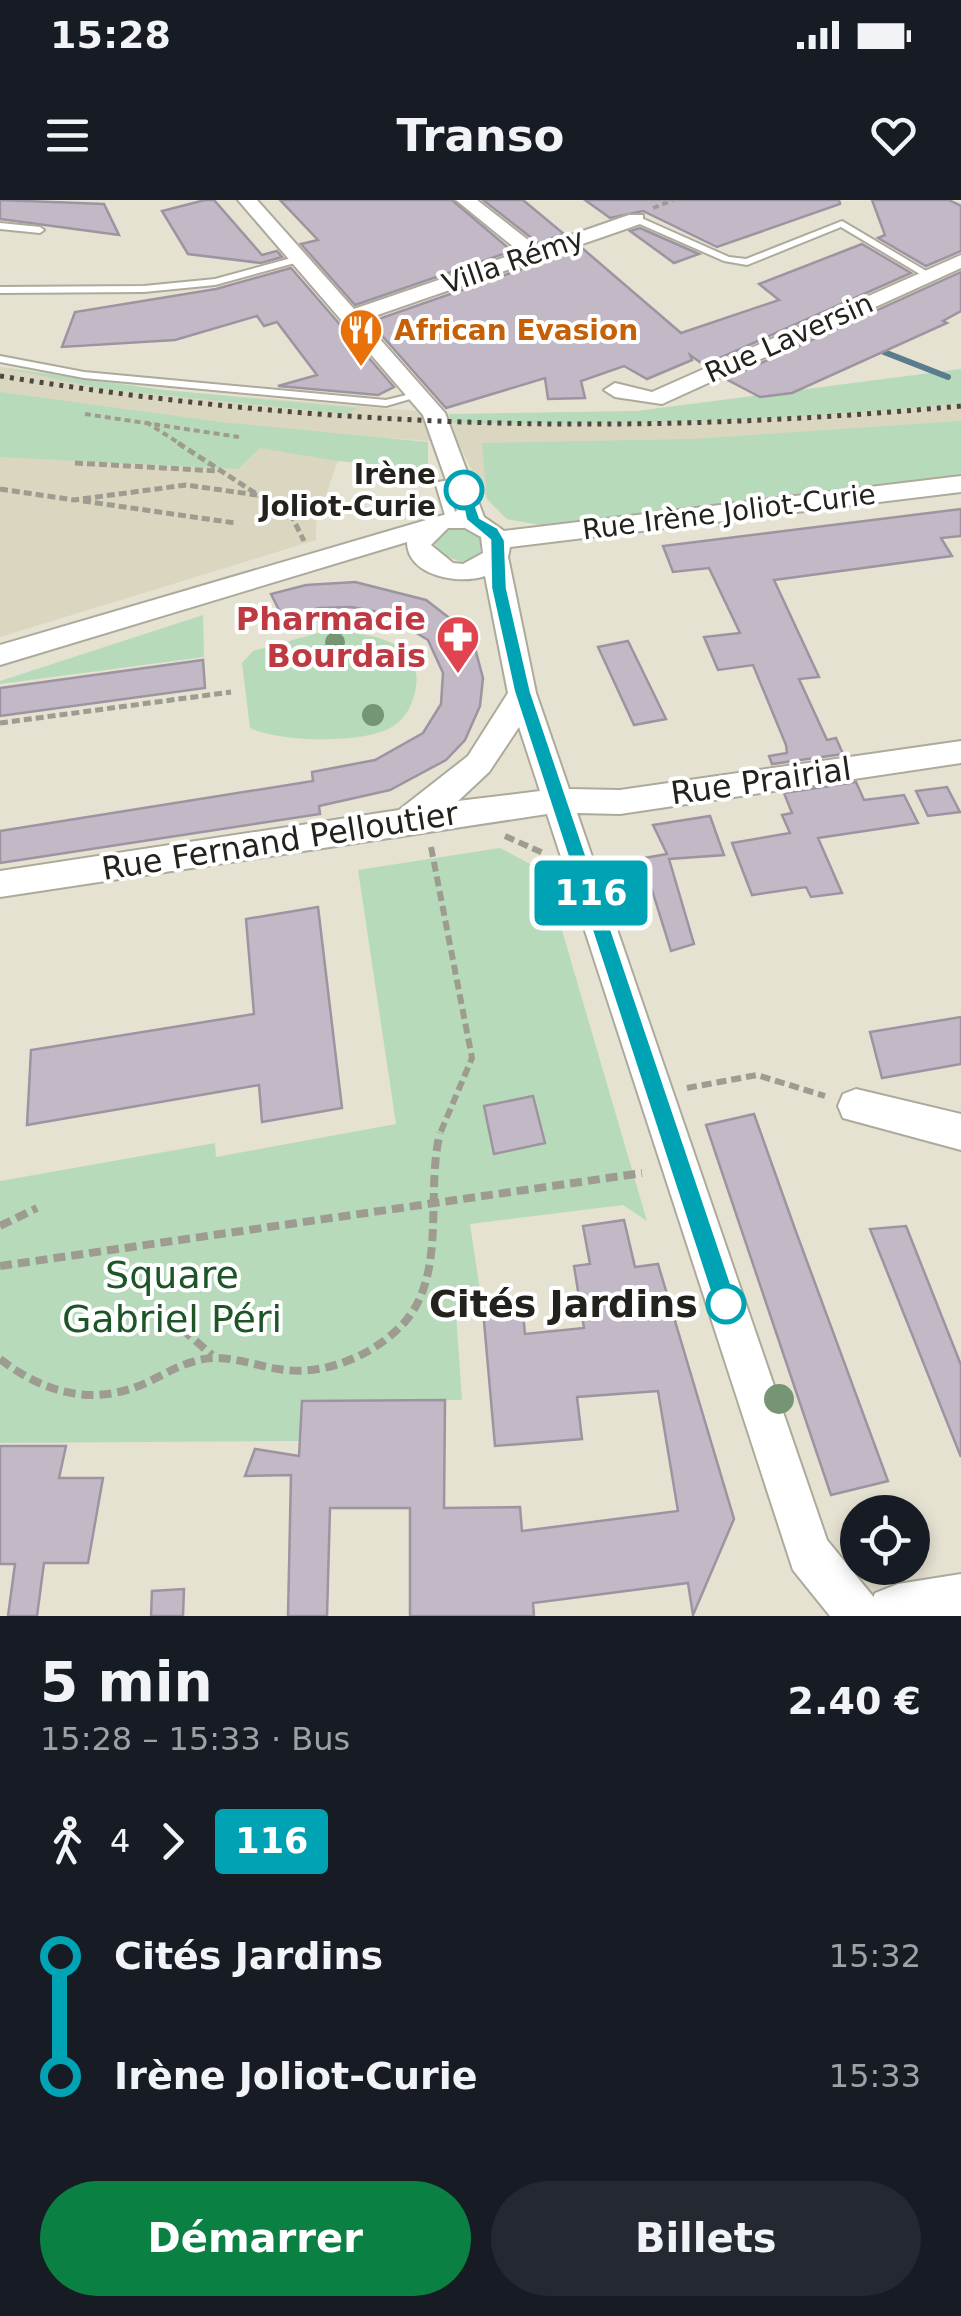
<!DOCTYPE html>
<html lang="fr">
<head>
<meta charset="utf-8">
<style>
	:root { --surface:#171b24; --page:#242831; --text:#f1f3f6; --muted:#9ea1a6; --accent:#0b8043 }
	body { margin:0; font-family:"DejaVu Sans",sans-serif; background:var(--page); color:var(--text); height:100vh; display:flex; flex-direction:column; font-size:38px; white-space:nowrap }
	* { box-sizing:border-box; margin:0 }
	p { font-size:32px; color:var(--muted) }
	.icon { flex:none; width:55px; height:55px; fill:none; stroke:currentColor; stroke-width:2; stroke-linecap:round; stroke-linejoin:round }
	.map { position:relative; height:1416px; overflow:hidden }
	.drawer { display:flex; flex-direction:column; background:var(--surface); flex:1 }
	.drawer>* { flex:none }
	.badge { padding:0 20px; border-radius:8px; font-size:35px; line-height:65px }
	.fabs { position:absolute; left:840px; top:1295px; display:grid; gap:20px }
	.fabs a { display:grid; place-items:center; width:90px; height:90px; border-radius:50%; background:var(--surface); box-shadow:0 5px 15px #0003; font-size:50px }
	.map>.badge { position:absolute; translate:-50% -50%; box-shadow:0 0 0 5px #fff }
	.legs { display:flex; align-items:center; gap:15px; height:110px; padding:0 40px; font-size:32px }
	.legs p { margin-inline-start:auto }
	.headline { display:flex; align-items:center; justify-content:space-between; height:170px; padding:0 40px }
	h1 { font-size:55px; font-weight:700; line-height:75px }
	.action { display:flex; gap:20px; margin-top:auto; padding:20px 40px }
	.action a { flex:1; height:115px; border-radius:60px; background:var(--accent); color:#fff; font-size:40px; font-weight:700; line-height:115px; text-align:center }
	.action a+a { background:var(--page); color:var(--text) }
	ul { padding:0 40px; list-style:none }
	li { display:flex; align-items:center; gap:35px; height:120px; font-size:38px }
	li i { display:grid; place-items:center; width:15px; height:100%; margin:0 12px; background:currentColor }
	li i::after { content:''; width:25px; height:25px; margin:-12px; border:8px solid; border-radius:50%; background:var(--surface) }
	li p { margin-inline-start:auto }
	li:first-child i { background:linear-gradient(#0000 50%,currentColor 0) }
	li:last-child i { background:linear-gradient(currentColor 50%,#0000 0) }
	.status { display:flex; justify-content:space-between; align-items:center; height:70px; padding:0 50px; background:var(--surface); direction:ltr }
	.status svg { height:28px; fill:currentColor }
	header { display:flex; justify-content:space-between; align-items:center; height:130px; padding:0 40px; background:var(--surface); font-size:45px; font-weight:700 }
	.map>svg:first-child { display:block }
</style>
</head>
<body>
<div class="status"><b>15:28</b><svg viewBox="0 0 49 12"><path d="M0 12V9h3v3zM5 12V6h3v6zM10 12V3h3v9zM15 12V0h3v12zM26 1h20v11H26zM47 4h2v5h-2z"/></svg></div>
<header><svg class="icon" aria-label="menu" viewBox="0 0 24 24"><path d="M4 6h16M4 12h16M4 18h16"/></svg>Transo<svg class="icon" aria-label="heart" viewBox="0 0 24 24"><path d="M12 20l-8-8c-3-5 5-10 8-4 3-6 11-1 8 4z"/></svg></header>
<div class="map">
<svg width="961" height="1416" viewBox="0 0 961 1416">
	<rect width="100%" height="100%" fill="#e5e2d2"/>
	<polygon fill="#dbd6c0" points="0,167 163,190 464,215 637,211 961,170 961,275 546,326 507,319 487,299 458,243 347,235 316,323 316,340 0,437"/>
	<g fill="#b7dbba">
		<polygon points="0,167 163,190 357,208 347,214 103,189"/>
		<path d="M961 169V203C791 222 622 224 452 223L449 214 637 211Z"/>
		<polygon points="0,192 221,222 428,242 428,269 337,261 260,248 238,269 0,257"/>
		<polygon points="961,221 961,275 546,326 507,319 487,299 482,243 692,239"/>
		<polygon points="468,328 483,337 479,357 461,362 436,352 435,339 449,329"/>
		<polygon points="203,415 204,457 0,484 0,481"/>
		<path d="M329 430C367 433 427 440 415 492 411 506 407 516 395 525 367 545 280 542 250 528L242 463 253 451Z"/>
		<polygon points="500,648 545,672 647,1021 623,1005 470,1024 483,1110 456,1113 462,1200 304,1201 300,1241 0,1243 0,981 215,943 216,957 396,924 358,670"/>
	</g>
	<g fill="none" stroke-linecap="round" stroke-linejoin="round">
		<polyline stroke="#5a7d8e" stroke-width="6" points="884,152 948,177"/>
	</g>
	<g fill="#c3b9c6" stroke="#9e94a1" stroke-width="2.5">
		<polygon points="0,0 104,4 119,35 0,19"/>
		<polygon points="205,0 214,0 262,55 277,51 282,57 261,63 188,54 162,11"/>
		<polygon points="280,0 452,0 512,51 355,105 301,44 318,40"/>
		<polygon points="483,0 523,0 564,34 538,43"/>
		<polygon points="585,0 839,0 840,4 717,47 643,11 610,18"/>
		<polygon points="872,0 949,0 961,6 961,51 926,66 878,38 885,35"/>
		<polygon points="640,28 699,54 674,63 630,31"/>
		<polygon points="862,44 911,73 704,165 690,155 692,160 647,179 624,166 581,181 585,198 548,199 545,178 446,208 370,122 582,48 681,133 779,100 759,84"/>
		<polygon points="291,68 394,187 378,195 278,186 317,175 277,122 264,126 257,116 175,140 62,147 75,112 216,89"/>
		<polygon points="961,72 961,111 943,121 947,123 792,193 760,197 726,179"/>
		<polygon points="961,309 961,336 941,338 952,356 774,380 819,477 799,479 827,540 836,538 843,554 772,564 769,556 787,553 786,545 753,465 718,470 704,437 740,433 709,368 673,372 663,346"/>
		<polygon points="355,382 426,400 460,426 475,448 483,478 480,506 465,540 446,560 390,590 319,606 320,614 0,663 0,631 313,581 312,572 375,560 423,533 441,504 443,473 428,440 384,413 351,407 319,408 283,418 271,394 306,385"/>
		<polygon points="628,441 666,519 634,525 598,447"/>
		<polygon points="203,460 205,488 0,516 0,488"/>
		<polygon points="856,582 864,600 904,595 918,623 818,638 842,693 811,697 806,687 752,695 732,643 790,633 782,615 792,613 784,593"/>
		<polygon points="947,587 960,612 928,616 916,591"/>
		<polygon points="710,616 724,655 669,659 694,744 671,751 652,690 628,694 616,663 667,654 653,625"/>
		<polygon points="318,707 342,908 262,922 259,885 27,925 31,850 254,814 246,719"/>
		<polygon points="961,817 961,864 882,878 870,832"/>
		<polygon points="533,896 545,943 494,954 484,906"/>
		<polygon points="754,914 795,1029 888,1281 831,1295 706,925"/>
		<polygon points="624,1020 635,1067 658,1064 734,1319 693,1415 688,1383 533,1403 534,1416 410,1416 410,1308 330,1308 327,1416 288,1416 291,1275 245,1276 255,1249 299,1256 302,1201 445,1200 444,1308 520,1307 522,1331 678,1311 658,1191 577,1197 582,1239 495,1246 483,1110 522,1104 525,1134 584,1128 574,1066 590,1064 583,1026"/>
		<polygon points="906,1026 961,1165 961,1257 870,1029"/>
		<polygon points="0,1246 66,1246 59,1278 103,1278 88,1363 44,1363 37,1416 8,1416 15,1364 0,1364"/>
		<polygon points="184,1389 183,1416 151,1416 152,1391"/>
	</g>
	<g fill="none" stroke-linecap="round" stroke-linejoin="round">
		<g stroke="#adaa9b" stroke-width="4">
			<g id="lane">
				<polygon points="633,17 639,17 729,57 746,59 842,21 933,75 925,77 841,27 747,65 724,61 633,21"/>
				<polygon points="0,23 40,27 44,30 40,33 0,29"/>
				<polygon points="299,56 304,59 302,61 215,85 144,92 0,93 0,87 144,86 215,79"/>
				<polygon points="0,156 84,172 386,200 419,192 424,195 386,206 84,178 0,162"/>
				<polygon points="461,278 465,280 465,284 448,288 457,319 451,323 447,322 436,285 438,282"/>
			</g>
		</g>
		<g stroke="#adaa9b" stroke-width="4">
			<g id="street">
				<path d="M238 0H257L354 109 520 52 456 0H477L537 47 629 15H643V23L363 120 445 213 484 317 504 331 961 276V292L510 347 508 357 536 493 569 589 620 590 961 541V563L620 614 577 613 827 1340 876 1400 883 1416H830L793 1370 547 614 0 697V671L399 610 468 556 508 493 485 376C459 385 407 376 407 342L0 465V445L457 311 423 215ZM448 328H465L481 337 483 353 463 364 453 363 431 345ZM519 527 540 591 458 601 489 572Z"/>
				<polygon points="961,55 961,68 662,204 615,197 604,190 615,183 652,192"/>
				<polygon points="856,889 961,914 961,950 843,918 838,906 843,894"/>
			</g>
		</g>
		<g stroke="#adaa9b" stroke-width="4">
			<polygon id="secondary" points="961,1374 961,1416 866,1416 875,1393 898,1384"/>
		</g>
		<g stroke="#9e9c90" stroke-width="4" stroke-dasharray="6 4" stroke-linecap="butt">
			<polyline points="653,8 673,0"/>
			<polyline points="85,214 239,237"/>
			<polyline points="146,222 182,245"/>
		</g>
		<g stroke="#9e9c90" stroke-width="5" stroke-dasharray="8 4" stroke-linecap="butt">
			<polyline points="178,243 292,317 304,341"/>
			<polyline points="75,263 218,271"/>
			<polyline points="0,289 74,300 186,285 257,295"/>
			<polyline points="83,301 235,323"/>
			<polyline points="0,523 231,492"/>
		</g>
		<g stroke="#9e9c90" stroke-width="6" stroke-dasharray="10 5" stroke-linecap="butt">
			<polyline points="505,636 543,653"/>
			<polyline points="431,647 472,858 439,936"/>
			<polyline points="687,888 757,875 825,896"/>
		</g>
		<g stroke="#9e9c90" stroke-width="8" stroke-dasharray="12 6" stroke-linecap="butt">
			<polyline points="0,1026 37,1008"/>
			<polyline points="0,1066 642,973"/>
			<polyline points="182,1129 212,1155"/>
			<path d="M0 1159C45 1194 95 1207 148 1182 169 1172 187 1160 212 1158 234 1157 257 1166 279 1169 322 1177 373 1156 403 1124 448 1075 425 993 440 933"/>
		</g>
		<use href="#lane" fill="#fff" fill-rule="evenodd"/>
		<use href="#street" fill="#fff" fill-rule="evenodd"/>
		<use href="#secondary" fill="#fff" fill-rule="evenodd"/>
		<path stroke="#4b4841" stroke-width="5" stroke-dasharray="4 6" stroke-linecap="butt" d="M0 176C328 229 631 237 961 206"/>
	</g>
	<g fill="#769574">
		<circle cx="335" cy="442" r="10"/>
		<circle cx="373" cy="515" r="11"/>
		<circle cx="779" cy="1199" r="15"/>
	</g>
	<polygon fill="#00a3b4" stroke="#fff" stroke-width="2.5" points="459,286 469,286 480,318 498,328 505,340 507,388 531,492 738,1104 734,1113 726,1117 717,1113 714,1104 514,492 491,388 490,340 466,320"/>
	<defs>
		<g id="restaurant-pin" transform="scale(2.25)"><path d="M0 17L-7.5 6A9.5 9.5 0 1 1 7.5 6Z" fill="#e8710a" stroke="#fff"/><path d="M-5-6h1v4h1v-4h1v4h1v-4h1v5L-1.5 .5V6h-2V.5L-5-1ZM5-6V6H3V1.5H1.5Q1.5-4 5-6Z" fill="#fff"/></g>
		<g id="pharmacy-pin" transform="scale(2.25)"><path d="M0 17L-7.5 6A9.5 9.5 0 1 1 7.5 6Z" fill="#e0444e" stroke="#fff"/><path d="M-2-6h4v4h4v4h-4v4h-4v-4h-4v-4h4Z" fill="#fff"/></g>
	</defs>
	<g fill-rule="evenodd">
		<use href="#restaurant-pin" x="361" y="130"/>
		<use href="#pharmacy-pin" x="458" y="437"/>
	</g>
	<g fill="#fff" stroke="#00a3b4" stroke-width="5">
		<circle cx="464" cy="290" r="18"/>
		<circle cx="726" cy="1104" r="18"/>
	</g>
	<g text-anchor="middle" dominant-baseline="central" stroke-width="8" stroke-linejoin="round" paint-order="stroke">
		<g font-size="28" fill="#24221d" stroke="#fff">
			<text transform="translate(513 61) rotate(-19)">Villa Rémy</text>
			<text transform="translate(789 138) rotate(-24)">Rue Laversin</text>
			<text transform="translate(729 312) rotate(-7)">Rue Irène Joliot-Curie</text>
		</g>
		<g font-size="28" font-weight="bold" fill="#c56008" stroke="#fff" text-anchor="start">
			<text x="394" y="130">African Evasion</text>
		</g>
		<g font-size="28" font-weight="bold" fill="#24221d" stroke="#fff" text-anchor="end">
			<text x="436" y="274">Irène<tspan x="436" dy="32">Joliot-Curie</tspan></text>
		</g>
		<g font-size="32" font-weight="bold" fill="#be3a42" stroke="#fff" text-anchor="end">
			<text x="426" y="419">Pharmacie<tspan x="426" dy="37">Bourdais</tspan></text>
		</g>
		<g font-size="32" fill="#24221d" stroke="#fff">
			<text transform="translate(761 581) rotate(-8)">Rue Prairial</text>
			<text transform="translate(280 641) rotate(-9)">Rue Fernand Pelloutier</text>
		</g>
		<g font-size="38" fill="#1c5627" stroke="#fff">
			<text x="172" y="1075">Square<tspan x="172" dy="44">Gabriel Péri</tspan></text>
		</g>
		<g font-size="38" font-weight="bold" fill="#24221d" stroke="#fff" text-anchor="end">
			<text x="698" y="1104">Cités Jardins</text>
		</g>
	</g>
</svg>
<div class="fabs">
<a><svg class="icon" aria-label="locate" viewBox="0 0 24 24"><circle cx="12" cy="12" r="6"/><path d="M12 2v4M12 18v4M2 12h4M18 12h4"/></svg></a>
</div>
<b class="badge" style="left:591px;top:693px;background:#00a3b4;color:#fff">116</b>
</div>
<section class="drawer">
<div class="headline"><div><h1>5 min</h1><p>15:28 – 15:33 · Bus</p></div><b>2.40 €</b></div>
<div class="legs"><svg class="icon" aria-label="walk" viewBox="0 0 24 24"><circle cx="13" cy="4" r="2"/><path d="M13 8l-2 6 4 7M11 14l-3 7M7 12l3-4h3l4 4"/></svg>4<svg class="icon" aria-label="forward" viewBox="0 0 24 24"><path d="M9 5l7 7-7 7"/></svg><b class="badge" style="background:#00a3b4;color:#fff">116</b></div>
<ul>
<li><i style="color:#00a3b4"></i><b>Cités Jardins</b><p>15:32</p></li>
<li><i style="color:#00a3b4"></i><b>Irène Joliot-Curie</b><p>15:33</p></li>
</ul>
<div class="action"><a>Démarrer</a><a>Billets</a></div>
</section>
</body>
</html>
